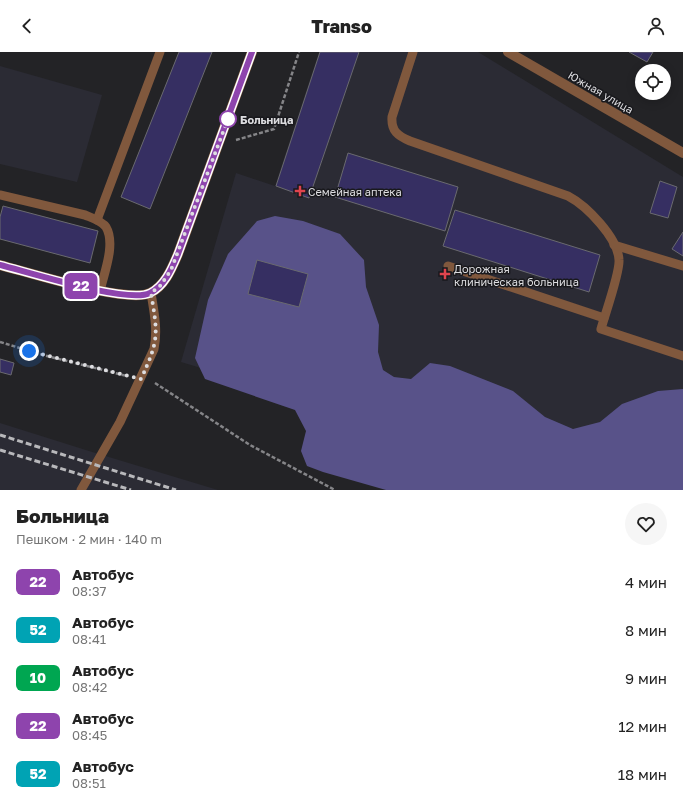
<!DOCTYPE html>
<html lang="ru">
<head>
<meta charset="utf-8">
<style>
	:root { --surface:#fff; --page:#f6f6f6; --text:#222; --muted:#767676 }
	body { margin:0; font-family:"Golos Text",sans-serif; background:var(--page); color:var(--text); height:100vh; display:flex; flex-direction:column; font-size:15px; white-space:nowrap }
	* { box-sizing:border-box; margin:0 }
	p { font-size:13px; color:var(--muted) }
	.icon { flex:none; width:22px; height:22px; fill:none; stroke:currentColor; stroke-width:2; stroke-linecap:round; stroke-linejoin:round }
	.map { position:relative; height:438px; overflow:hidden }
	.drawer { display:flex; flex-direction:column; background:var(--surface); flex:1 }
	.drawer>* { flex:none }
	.badge { padding:0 8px; border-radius:6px; font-size:14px; line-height:26px }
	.controls { position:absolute; left:635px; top:12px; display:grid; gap:8px }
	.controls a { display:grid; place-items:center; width:36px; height:36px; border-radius:50%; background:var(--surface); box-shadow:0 2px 10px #0003; font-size:20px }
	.you { position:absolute; width:20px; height:20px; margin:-10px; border:3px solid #fff; border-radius:50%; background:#1a73e8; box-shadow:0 0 0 6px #1a73e833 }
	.map>.badge { position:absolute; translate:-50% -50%; box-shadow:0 0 0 2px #fff }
	.round { display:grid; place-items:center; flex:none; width:42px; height:42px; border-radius:21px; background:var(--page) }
	.overview { display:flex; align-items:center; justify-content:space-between; height:68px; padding:0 16px }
	h1 { font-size:19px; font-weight:800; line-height:30px }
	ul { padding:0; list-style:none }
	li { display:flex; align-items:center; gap:12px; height:48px; padding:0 16px }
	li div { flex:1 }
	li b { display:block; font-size:15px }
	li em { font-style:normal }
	li .badge { min-width:44px; font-weight:700; text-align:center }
	header { display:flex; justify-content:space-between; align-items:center; height:52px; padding:0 16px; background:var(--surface); font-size:18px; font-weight:800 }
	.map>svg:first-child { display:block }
</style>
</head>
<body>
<header><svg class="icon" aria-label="back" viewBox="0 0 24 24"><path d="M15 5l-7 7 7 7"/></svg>Transo<svg class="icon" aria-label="person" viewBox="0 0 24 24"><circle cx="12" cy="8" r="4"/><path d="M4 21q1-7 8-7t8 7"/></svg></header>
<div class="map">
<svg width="683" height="438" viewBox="0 0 683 438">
	<rect width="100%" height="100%" fill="#232326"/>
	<g fill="#2b2b34">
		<polygon points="319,0 478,0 683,125 683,438 552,421 181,310 236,121 275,134"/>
		<polygon points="0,14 102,43 77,130 0,112"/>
		<polygon points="0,371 89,399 218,438 0,438"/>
	</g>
	<polygon fill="#585289" points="275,164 303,169 340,182 364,208 366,235 379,273 378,300 383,318 394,325 411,327 430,311 450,314 513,339 545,365 573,377 600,370 622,352 658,339 683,337 683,438 386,438 323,420 307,414 301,399 306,379 295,358 205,327 195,306 208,248 228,202 257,169"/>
	<g fill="#362f62" stroke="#6a6a6f">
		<polygon points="179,0 212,0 150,157 121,145"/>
		<polygon points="320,0 359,0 309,146 276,134"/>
		<polygon points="629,0 653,0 647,10"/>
		<polygon points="348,101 458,135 445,179 335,145"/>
		<polygon points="660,129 677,135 668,166 650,161"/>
		<polygon points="3,154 98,179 90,211 0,187 0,165"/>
		<polygon points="455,158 600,203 589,240 443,194"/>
		<polygon points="683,180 683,204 672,197"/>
		<polygon points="257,208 308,222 299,255 248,242"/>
		<polygon points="0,307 14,311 11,323 0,320"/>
	</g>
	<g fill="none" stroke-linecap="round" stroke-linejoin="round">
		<g stroke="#858588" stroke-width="2.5" stroke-dasharray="4 2" stroke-linecap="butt">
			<polyline points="236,88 274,77 299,0"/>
			<polyline points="0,290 43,303 127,324"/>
			<polyline points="155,331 250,393 335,438"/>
		</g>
		<g stroke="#80583d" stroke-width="9">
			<path d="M413 0 392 65C391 79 398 84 410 89L568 144C587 154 618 186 619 208 620 221 605 262 601 277L683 304"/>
			<path d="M0 143 85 163C92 166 102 169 106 175 116 192 104 221 100 239"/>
			<polyline points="97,168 160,0"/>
			<polyline points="614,193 683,214"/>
			<polyline points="448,214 604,266"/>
			<path d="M81 438 120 370 154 297C158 278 154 260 151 241"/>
		</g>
		<polyline stroke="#80583d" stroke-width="10" points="508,0 683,101"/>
		<path stroke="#80583d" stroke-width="10" d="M0 213C28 220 128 252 150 241 165 234 172 216 178 202L252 0"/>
		<g stroke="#b8b8bb" stroke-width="3" stroke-dasharray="6 3" stroke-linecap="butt">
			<polyline points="0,383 176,438"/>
			<polyline points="0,398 131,438"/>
		</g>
	</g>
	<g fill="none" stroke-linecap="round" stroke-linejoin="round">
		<g stroke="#fff" stroke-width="9">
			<path id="line" d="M0 213C28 220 128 252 150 241 165 234 172 216 178 202L252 0"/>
		</g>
		<use href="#line" stroke="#8e44ad" stroke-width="6"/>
		<path stroke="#dddde0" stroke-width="4" stroke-dasharray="0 7.2" d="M29 299 141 327C159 288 158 283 151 241L160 234 171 218 228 67"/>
	</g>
	<circle fill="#fff" stroke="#8e44ad" stroke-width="2" cx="228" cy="67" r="8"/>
	<g fill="#e0444e" stroke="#19191d" stroke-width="1.5">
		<path d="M298 133h4v4h4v4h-4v4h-4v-4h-4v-4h4z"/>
		<path d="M443 216h4v4h4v4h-4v4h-4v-4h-4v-4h4z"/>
	</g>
	<g text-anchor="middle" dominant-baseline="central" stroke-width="3" stroke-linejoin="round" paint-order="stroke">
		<g font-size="11" fill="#dddde0" stroke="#19191d">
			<text transform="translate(601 40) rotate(30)">Южная улица</text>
		</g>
		<g font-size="11" font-weight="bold" fill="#dddde0" stroke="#19191d" text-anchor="start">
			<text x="240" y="67">Больница</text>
		</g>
		<g font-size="11" fill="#dddde0" stroke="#19191d" text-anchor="start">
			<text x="308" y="139">Семейная аптека</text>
			<text x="454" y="216">Дорожная<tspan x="454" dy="13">клиническая больница</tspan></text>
		</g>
	</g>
</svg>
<div class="controls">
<a><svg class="icon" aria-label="locate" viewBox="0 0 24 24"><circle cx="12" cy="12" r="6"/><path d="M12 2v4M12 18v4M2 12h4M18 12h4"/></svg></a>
</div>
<div class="you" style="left:29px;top:299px"></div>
<b class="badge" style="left:81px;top:234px;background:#8e44ad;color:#fff">22</b>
</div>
<section class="drawer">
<div class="overview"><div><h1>Больница</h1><p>Пешком · 2 мин · 140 m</p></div><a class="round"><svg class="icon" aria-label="heart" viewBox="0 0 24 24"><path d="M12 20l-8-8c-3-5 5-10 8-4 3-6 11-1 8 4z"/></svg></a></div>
<ul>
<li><span class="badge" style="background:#8e44ad;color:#fff">22</span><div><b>Автобус</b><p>08:37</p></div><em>4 мин</em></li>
<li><span class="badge" style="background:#00a3b4;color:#fff">52</span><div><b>Автобус</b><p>08:41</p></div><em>8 мин</em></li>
<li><span class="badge" style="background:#00a651;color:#fff">10</span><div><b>Автобус</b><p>08:42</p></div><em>9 мин</em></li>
<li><span class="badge" style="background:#8e44ad;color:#fff">22</span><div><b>Автобус</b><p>08:45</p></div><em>12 мин</em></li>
<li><span class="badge" style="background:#00a3b4;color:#fff">52</span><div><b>Автобус</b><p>08:51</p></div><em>18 мин</em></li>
</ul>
</section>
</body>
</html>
